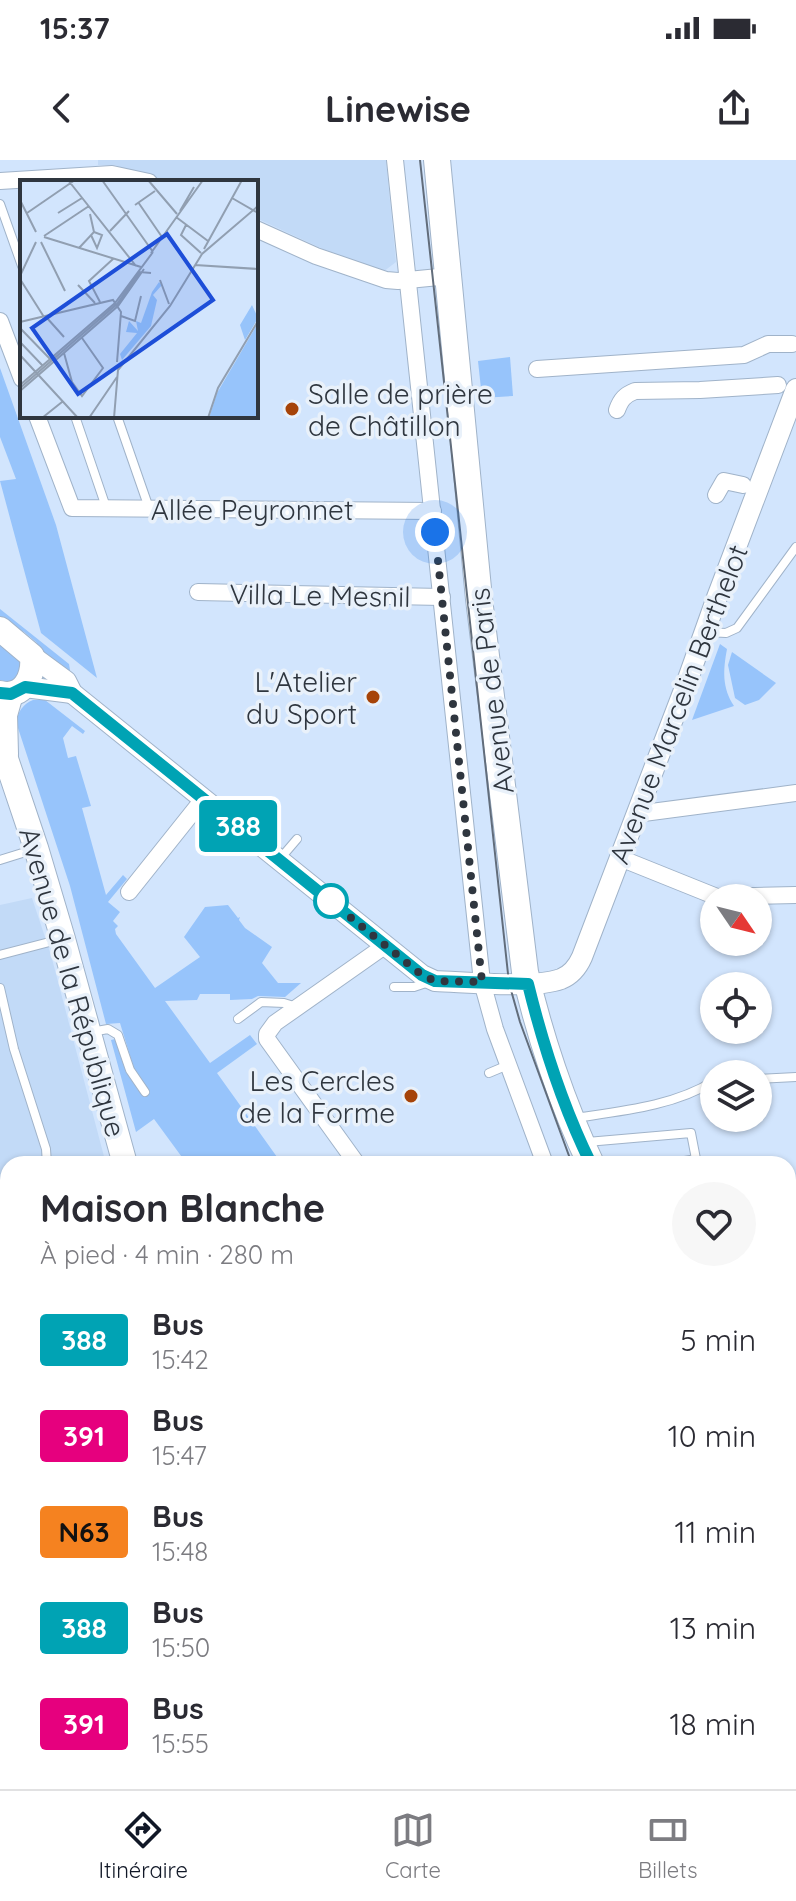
<!DOCTYPE html>
<html lang="fr">
<head>
<meta charset="utf-8">
<style>
	:root { --surface:#fff; --page:#f7f7f7; --text:#2b2b33; --muted:#7c7c81; --line:#e1e1e2; --accent:#111827 }
	body { margin:0; font-family:Quicksand,sans-serif; background:var(--page); color:var(--text); height:100vh; display:flex; flex-direction:column; font-size:30px; white-space:nowrap }
	* { box-sizing:border-box; margin:0 }
	p { font-size:26px; color:var(--muted) }
	.icon { flex:none; width:44px; height:44px; fill:none; stroke:currentColor; stroke-width:2; stroke-linecap:round; stroke-linejoin:round }
	.map { position:relative; flex:1; overflow:hidden }
	.sheet { position:absolute; left:0px; top:996px; width:796px; height:634px; display:flex; flex-direction:column; background:var(--surface); border-radius:24px 24px 0 0; box-shadow:0 2px 6px #0004 }
	.sheet>* { flex:none }
	.badge { padding:0 16px; border-radius:6px; font-size:28px; line-height:52px }
	.needle { width:52px; rotate:125deg }
	.buttons { position:absolute; left:700px; top:724px; display:grid; gap:16px }
	.buttons a { display:grid; place-items:center; width:72px; height:72px; border-radius:50%; background:var(--surface); box-shadow:0 2px 6px #0004; font-size:40px }
	.you { position:absolute; width:40px; height:40px; margin:-20px; border:6px solid #fff; border-radius:50%; background:#1a73e8; box-shadow:0 0 0 12px #1a73e833 }
	.map>.badge { position:absolute; translate:-50% -50%; box-shadow:0 0 0 4px #fff }
	.round { display:grid; place-items:center; flex:none; width:84px; height:84px; border-radius:42px; background:var(--page) }
	.summary { display:flex; align-items:center; justify-content:space-between; height:136px; padding:0 40px }
	h1 { font-size:38px; font-weight:800; line-height:60px }
	ul { padding:0; list-style:none }
	li { display:flex; align-items:center; gap:24px; height:96px; padding:0 40px }
	li div { flex:1 }
	li b { display:block; font-size:30px }
	li em { font-style:normal }
	li .badge { min-width:88px; font-weight:700; text-align:center }
	.status { display:flex; justify-content:space-between; align-items:center; height:56px; padding:0 40px; background:var(--surface); direction:ltr }
	.status svg { height:22px; fill:currentColor }
	header { display:flex; justify-content:space-between; align-items:center; height:104px; padding:0 40px; background:var(--surface); font-size:36px; font-weight:800 }
	.menu { display:flex; justify-content:space-around; align-items:center; height:112px; border-top:2px solid var(--line); background:var(--surface); font-size:22px; color:var(--muted) }
	.menu a { display:grid; justify-items:center; gap:4px }
	.menu .active { color:var(--accent) }
	.map>svg:first-child { display:block }
</style>
</head>
<body>
<div class="status"><b>15:37</b><svg viewBox="0 0 49 12"><path d="M0 12V9h3v3zM5 12V6h3v6zM10 12V3h3v9zM15 12V0h3v12zM26 1h20v11H26zM47 4h2v5h-2z"/></svg></div>
<header><svg class="icon" aria-label="back" viewBox="0 0 24 24"><path d="M15 5l-7 7 7 7"/></svg>Linewise<svg class="icon" aria-label="share" viewBox="0 0 24 24"><path d="M12 15V3M7 8l5-5 5 5M5 13v7h14v-7"/></svg></header>
<div class="map">
<svg width="796" height="1629" viewBox="0 0 796 1629">
	<rect width="100%" height="100%" fill="#d2e5fd"/>
	<g fill="#c2daf7">
		<polygon points="98,0 386,0 396,102 379,115 256,58 256,22 162,22 115,5 98,5"/>
		<polygon points="32,738 51,795 106,1004 8,1004 8,1622 341,1622 345,1629 0,1629 0,745"/>
		<rect x="788" y="1448" width="8" height="89"/>
	</g>
	<g fill="#97c4fb">
		<polygon points="510,197 513,236 482,238 478,201"/>
		<polygon points="0,208 56,365 97,518 41,473 0,321 16,319 0,277"/>
		<polygon points="0,449 69,504 70,510 68,511 46,499 36,482 24,472 0,459"/>
		<path d="M0 484 22 503C20 516 14 525 0 520Z"/>
		<path d="M720 484 727 489C723 510 722 528 734 546L692 560Z"/>
		<polygon points="732,492 776,523 759,540 745,545 735,538 728,505"/>
		<path d="M33 540H45L85 571 83 574 72 566 63 578 68 598 76 596 91 646 82 648 106 735 123 715 127 719 108 742 120 752 113 761 118 766 115 769 116 774 155 828 200 797 184 777 205 747 228 745 238 758 240 757 239 760 245 768 272 787 262 803 278 823H301L285 837 258 836 252 839 230 840V834H200L197 840 165 841 210 903 250 875 257 884 217 913 282 1004H187L154 959 136 972 111 880 115 879 126 912 141 934 148 929 134 909 120 863 106 864 70 726 17 565C16 553 23 544 33 540Z"/>
	</g>
	<g fill="none" stroke-linecap="round" stroke-linejoin="round">
		<g stroke="#a0b3c9" stroke-width="10">
			<g id="service">
				<polyline points="0,44 22,106"/>
				<polyline points="75,256 106,347"/>
				<polyline points="117,256 149,348"/>
				<polyline points="707,472 726,473 737,468 796,387"/>
				<polyline points="0,700 32,690"/>
				<polyline points="279,700 297,679"/>
				<polyline points="0,795 61,779"/>
				<polyline points="394,827 414,827 429,822"/>
				<polyline points="0,828 14,889 46,989 47,1004"/>
				<polyline points="238,859 261,842 284,843 297,847"/>
				<polyline points="91,872 108,869 118,875 130,910 145,932"/>
				<polyline points="489,913 508,905"/>
				<polyline points="758,919 796,917"/>
				<path d="M575 958C622 951 674 946 714 921"/>
				<polyline points="587,982 691,973 696,999 668,1004"/>
				<polyline points="788,1113 796,1107"/>
			</g>
		</g>
		<g stroke="#a0b3c9" stroke-width="18">
			<g id="minor">
				<polyline points="395,0 482,822 495,869 545,1004"/>
				<polyline points="0,21 112,14 149,22"/>
				<polyline points="256,69 316,96 386,120 398,121 449,116"/>
				<polyline points="0,161 22,219"/>
				<polyline points="537,209 744,195 768,184 792,184"/>
				<path d="M617 250C621 239 625 235 635 231L700 230 778 225"/>
				<polyline points="37,256 72,348 433,351"/>
				<polyline points="716,335 724,321 743,325"/>
				<polyline points="198,432 442,437"/>
				<polyline points="636,654 796,633"/>
				<polyline points="620,698 717,737 796,735"/>
				<polyline points="129,732 204,638"/>
				<polyline points="357,1004 267,879 267,874 275,863 386,785"/>
				<polyline points="788,1222 796,1221"/>
			</g>
		</g>
		<g stroke="#a0b3c9" stroke-width="22">
			<g id="tertiary">
				<path d="M32 496 66 521 72 533 422 815 435 821C466 822 534 829 561 819 571 815 578 806 582 797L684 530 716 440 796 229"/>
				<polyline points="25,527 72,533"/>
			</g>
		</g>
		<g stroke="#a0b3c9" stroke-width="26">
			<g id="secondary">
				<path d="M0 469 32 496C34 516 24 539 0 533"/>
				<polyline points="0,581 36,688 63,779 125,1004"/>
				<polyline points="6,594 5,555 11,534"/>
				<polyline points="788,1139 796,1133"/>
				<polyline points="788,1412 796,1412"/>
				<polyline points="352,1622 356,1629"/>
			</g>
		</g>
		<g stroke="#a0b3c9" stroke-width="28">
			<g id="primary">
				<path d="M437 0 479 439 525 812C539 874 563 946 591 1004"/>
				<polyline points="788,1570 796,1589"/>
			</g>
		</g>
		<use href="#service" stroke="#fff" stroke-width="8"/>
		<use href="#minor" stroke="#fff" stroke-width="16"/>
		<use href="#tertiary" stroke="#fff" stroke-width="20"/>
		<use href="#secondary" stroke="#fff" stroke-width="24"/>
		<use href="#primary" stroke="#fff" stroke-width="26"/>
		<polyline stroke="#626d7b" stroke-width="2" points="420,0 509,823 520,862 572,1004"/>
		<g stroke="#626d7b" stroke-width="8">
			<g id="rail">
				<polyline points="0,1342 8,1345"/>
				<polyline points="0,1361 8,1364"/>
				<polyline points="788,1469 796,1470"/>
				<polyline points="788,1488 796,1488"/>
				<polyline points="788,1532 796,1532"/>
			</g>
		</g>
		<use href="#rail" stroke="#e9f1fa" stroke-width="5" stroke-dasharray="15" stroke-linecap="butt"/>
	</g>
	<g fill="none" stroke-linecap="round" stroke-linejoin="round">
		<g stroke="#fff" stroke-width="18">
			<path id="line" d="M0 533 11 534 25 527 72 533 422 815 435 821 528 824C543 885 563 947 591 1004"/>
		</g>
		<use href="#line" stroke="#00a3b4" stroke-width="12"/>
		<polyline stroke="#2f363f" stroke-width="8" stroke-dasharray="0 14.4" points="331,741 324,736 422,815 435,821 482,822 435,372"/>
	</g>
	<g fill="#a64308" stroke="#e9f1fa" stroke-width="3">
		<circle cx="292" cy="249" r="8"/>
		<circle cx="373" cy="537" r="8"/>
		<circle cx="411" cy="936" r="8"/>
	</g>
	<circle fill="#fff" stroke="#00a3b4" stroke-width="4" cx="331" cy="741" r="16"/>
	<g text-anchor="middle" dominant-baseline="central" stroke-width="7" stroke-linejoin="round" paint-order="stroke">
		<g font-size="28" fill="#2f363f" stroke="#e9f1fa" text-anchor="end">
			<text x="308" y="233" text-anchor="start">Salle de prière<tspan x="308" dy="32">de Châtillon</tspan></text>
			<text x="357" y="521">L'Atelier<tspan x="357" dy="32">du Sport</tspan></text>
			<text x="395" y="920">Les Cercles<tspan x="395" dy="32">de la Forme</tspan></text>
		</g>
		<g font-size="28" fill="#2f363f" stroke="#e9f1fa">
			<text x="252" y="349">Allée Peyronnet</text>
			<text transform="translate(320 435) rotate(1)">Villa Le Mesnil</text>
			<text transform="translate(491 531) rotate(-97)">Avenue de Paris</text>
			<text transform="translate(678 544) rotate(-69)">Avenue Marcelin Berthelot</text>
			<text transform="translate(73 822) rotate(74)">Avenue de la République</text>
		</g>
	</g>
	<g transform="translate(20 20)">
		<rect width="238" height="238" fill="#d2e5fd"/>
		<path d="M139 102 142 105 133 115 137 120 131 146 102 180 100 174 117 153 106 152 109 141 118 151 116 141 121 143 132 112ZM232 125 238 138 225 160 220 145ZM238 143V238H189L197 213Z" fill="#97c4fb"/>
		<path fill="none" stroke="#919fb1" stroke-width="2" d="M48 0 116 86M82 0 133 72M128 0 157 34M212 18 238 33M0 20 16 52M118 22 142 57M115 25 135 11M160 31 174 7M7 33 55 0M38 33 62 18M156 37 188 61M166 45 161 55 181 73M90 51 109 31M71 55 77 68 82 55 74 52M24 56 69 26M24 57 121 87M21 62 45 111M59 68 74 52 70 34M184 69 222 0M131 73 183 0M175 85 238 89M0 96 16 62M0 99 24 137M140 100 149 124M58 105 75 123M80 122 69 101 93 79M101 136 115 141 121 116M27 138 44 157M0 142 93 120 101 132 97 182M0 148 31 180M0 162 23 186M44 173 52 202 62 216 83 188 62 158M0 175 58 238M0 205 95 123 133 72M0 208 97 124 120 92 131 93M0 211 98 126 124 89M22 238 42 222M69 238 97 197M94 238 98 190 150 126 182 74 238 26M188 238 198 208 238 141"/>
		<path fill="#1d4ed8" fill-opacity="0.15" stroke="#1d4ed8" stroke-width="4" d="M147 54 193 120 58 214 12 148Z"/>
		<rect width="238" height="238" fill="none" stroke="#2f363f" stroke-width="4"/>
	</g>
</svg>
<div class="buttons">
<a><svg class="needle" viewBox="-14 -14 28 28"><path d="M0-13l5 13h-10z" fill="#e53935"/><path d="M0 13l5-13h-10z" fill="#7c7c81"/></svg></a>
<a><svg class="icon" aria-label="locate" viewBox="0 0 24 24"><circle cx="12" cy="12" r="6"/><path d="M12 2v4M12 18v4M2 12h4M18 12h4"/></svg></a>
<a><svg class="icon" aria-label="layers" viewBox="0 0 24 24"><path d="M12 4l9 5-9 5-9-5zM3 14l9 5 9-5"/></svg></a>
</div>
<div class="you" style="left:435px;top:372px"></div>
<b class="badge" style="left:238px;top:666px;background:#00a3b4;color:#fff">388</b>
<section class="sheet">
<div class="summary"><div><h1>Maison Blanche</h1><p>À pied · 4 min · 280 m</p></div><a class="round"><svg class="icon" aria-label="heart" viewBox="0 0 24 24"><path d="M12 20l-8-8c-3-5 5-10 8-4 3-6 11-1 8 4z"/></svg></a></div>
<ul>
<li><span class="badge" style="background:#00a3b4;color:#fff">388</span><div><b>Bus</b><p>15:42</p></div><em>5 min</em></li>
<li><span class="badge" style="background:#e6007e;color:#fff">391</span><div><b>Bus</b><p>15:47</p></div><em>10 min</em></li>
<li><span class="badge" style="background:#f58220;color:#111">N63</span><div><b>Bus</b><p>15:48</p></div><em>11 min</em></li>
<li><span class="badge" style="background:#00a3b4;color:#fff">388</span><div><b>Bus</b><p>15:50</p></div><em>13 min</em></li>
<li><span class="badge" style="background:#e6007e;color:#fff">391</span><div><b>Bus</b><p>15:55</p></div><em>18 min</em></li>
</ul>
</section>
</div>
<nav class="menu">
<a class="active"><svg class="icon" aria-label="directions" viewBox="0 0 24 24"><path d="M12 3l9 9-9 9-9-9zM9 14v-3h6M13 9l2 2-2 2"/></svg>Itinéraire</a>
<a><svg class="icon" aria-label="map" viewBox="0 0 24 24"><path d="M3 6l6-2 6 2 6-2v14l-6 2-6-2-6 2zM9 4v14M15 6v14"/></svg>Carte</a>
<a><svg class="icon" aria-label="tickets" viewBox="0 0 24 24"><path d="M3 7h18v10H3zM15 7v10"/></svg>Billets</a>
</nav>
</body>
</html>
